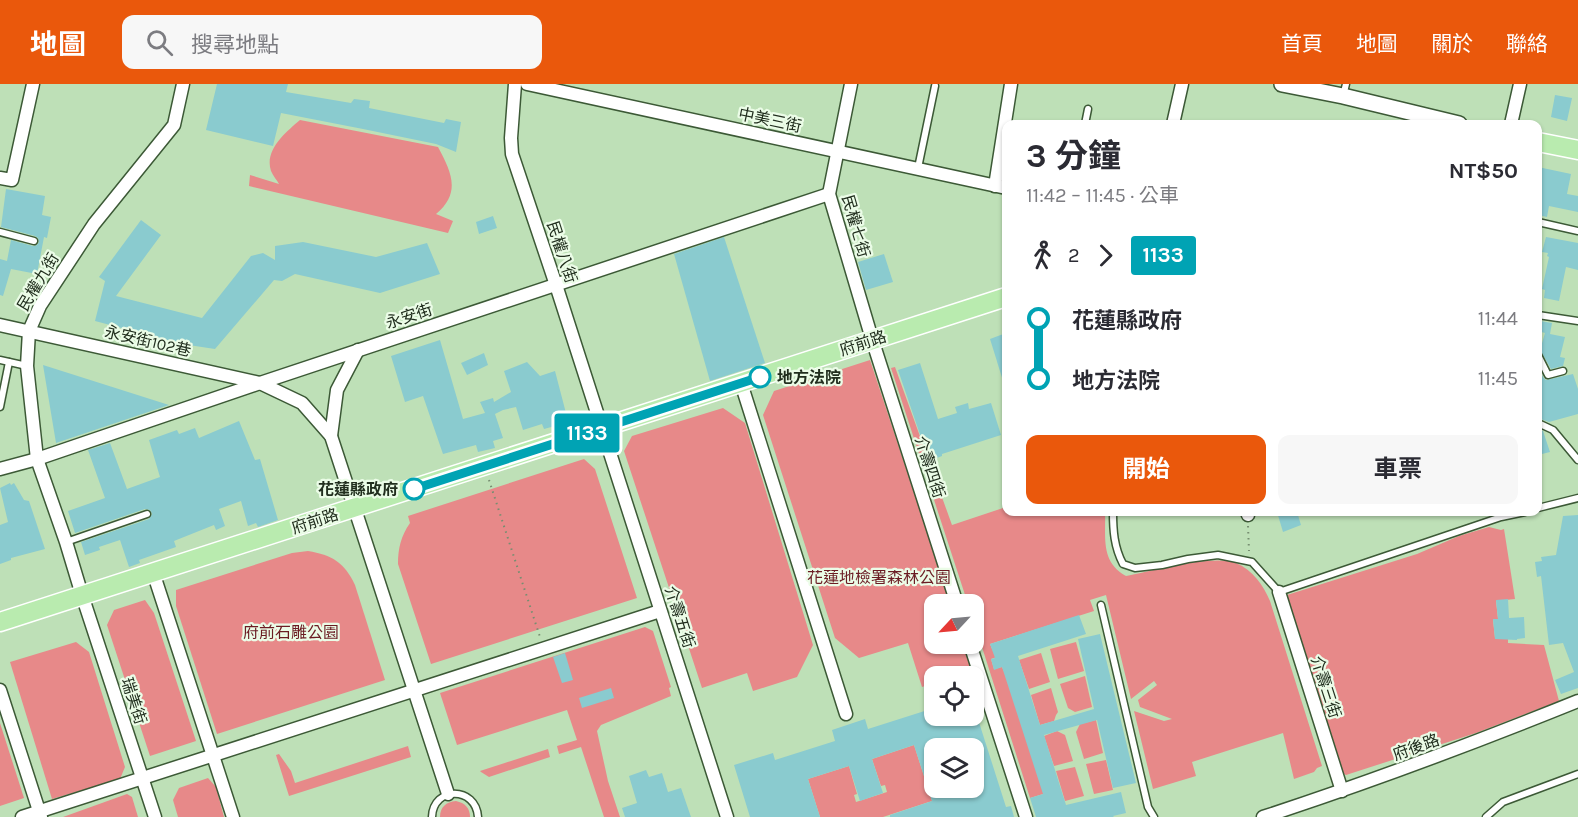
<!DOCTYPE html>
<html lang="zh-TW">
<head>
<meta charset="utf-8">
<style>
	:root { --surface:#fff; --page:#f7f7f7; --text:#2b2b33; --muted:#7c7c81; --accent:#ea580c }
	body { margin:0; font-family:Karla,"Noto Sans TC",sans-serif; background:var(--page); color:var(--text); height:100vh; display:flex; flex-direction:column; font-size:22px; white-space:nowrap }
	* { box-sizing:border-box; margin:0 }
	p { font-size:20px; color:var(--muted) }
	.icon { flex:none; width:33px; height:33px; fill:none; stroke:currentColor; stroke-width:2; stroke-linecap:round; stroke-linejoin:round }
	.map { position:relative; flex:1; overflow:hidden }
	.panel { position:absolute; left:1002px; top:36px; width:540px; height:396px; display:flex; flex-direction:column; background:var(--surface); border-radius:12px; box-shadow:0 2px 4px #0004 }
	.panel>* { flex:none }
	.badge { padding:0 12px; border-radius:4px; font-size:21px; line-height:39px }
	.needle { width:39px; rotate:244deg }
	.fabs { position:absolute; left:924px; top:510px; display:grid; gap:12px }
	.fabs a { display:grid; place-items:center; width:60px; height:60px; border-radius:12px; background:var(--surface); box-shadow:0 2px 4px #0004; font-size:30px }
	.map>.badge { position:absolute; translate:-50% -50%; box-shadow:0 0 0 3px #fff }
	.legs { display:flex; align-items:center; gap:9px; height:66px; padding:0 24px; font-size:20px }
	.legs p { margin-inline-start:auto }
	.head { display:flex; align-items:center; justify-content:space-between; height:102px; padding:0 24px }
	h1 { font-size:33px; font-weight:700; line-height:45px }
	.primary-button { display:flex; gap:12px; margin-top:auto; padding:12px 24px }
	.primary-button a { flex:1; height:69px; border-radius:12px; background:var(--accent); color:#fff; font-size:24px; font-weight:700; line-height:69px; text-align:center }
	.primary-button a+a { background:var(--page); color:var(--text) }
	ul { padding:0 24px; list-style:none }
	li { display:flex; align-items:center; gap:21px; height:60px; font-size:22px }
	li i { display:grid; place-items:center; width:9px; height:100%; margin:0 8px; background:currentColor }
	li i::after { content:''; width:15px; height:15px; margin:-8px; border:4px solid; border-radius:50%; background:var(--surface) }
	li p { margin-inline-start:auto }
	li:first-child i { background:linear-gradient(#0000 50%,currentColor 0) }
	li:last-child i { background:linear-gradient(currentColor 50%,#0000 0) }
	header { display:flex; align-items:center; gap:36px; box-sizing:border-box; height:84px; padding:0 30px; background:var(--accent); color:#fff }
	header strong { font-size:28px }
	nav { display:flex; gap:33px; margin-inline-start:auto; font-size:21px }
	.search { width:420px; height:54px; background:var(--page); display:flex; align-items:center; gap:15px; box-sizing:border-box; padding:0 21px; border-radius:12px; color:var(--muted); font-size:22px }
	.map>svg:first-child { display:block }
</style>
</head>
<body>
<header>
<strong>地圖</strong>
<div class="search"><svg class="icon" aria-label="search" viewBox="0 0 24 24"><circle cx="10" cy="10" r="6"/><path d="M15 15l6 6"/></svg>搜尋地點</div>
<nav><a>首頁</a><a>地圖</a><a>關於</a><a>聯絡</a></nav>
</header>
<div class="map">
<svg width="1578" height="733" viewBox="0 0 1578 733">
	<rect width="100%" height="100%" fill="#bee0b7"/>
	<g fill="#e78989">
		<path d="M300 36 438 63C452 89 461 109 436 130L453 137 448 149 249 102 250 91 279 100C277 96 273 92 271 87 264 66 286 48 300 36Z"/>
		<polygon points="870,276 951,520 934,520 934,560 964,560 973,586 954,592 934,592 934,599 922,603 908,559 859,574 835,554 763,331 774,307"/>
		<path d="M895 283 952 441 1006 423V428H1105C1106 453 1100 478 1126 492 1151 487 1214 470 1236 479 1253 486 1263 501 1270 517L1322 682 1317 684 1314 688 1294 695 1283 649 1192 678 1196 692 1153 705 1134 627 1164 637 1172 635 1140 623 1138 616 1157 601 1154 597 1131 615 1106 511 1090 516 1094 527 990 560 993 567 1011 568 991 575 994 585 1002 583 1056 706 1030 714 974 538V520H968L891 284Z"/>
		<polygon points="723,324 745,339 813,561 797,593 753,607 747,589 702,604 624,367 632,352"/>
		<path d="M584 375 595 385 637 514 431 580 398 480C398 464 401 452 410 439L408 432Z"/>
		<polygon points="1489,443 1501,446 1504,445 1515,515 1496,517 1498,535 1493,536 1495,554 1508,555 1508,559 1544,561 1559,617 1476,649 1346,691 1340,688 1283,517 1287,511 1417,470 1459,452"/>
		<path d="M308 467C332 471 344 478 355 501L385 596 217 650 176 522V506L292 469Z"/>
		<polygon points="145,516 154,529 196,657 150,672 107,541 114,526"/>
		<polygon points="645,543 653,547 671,603 669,604 671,612 601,641 597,647 608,697 620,733 604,733 581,663 559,670 557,662 577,656 567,626 457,661 440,609"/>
		<polygon points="76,558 89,568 125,683 120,695 52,715 10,578"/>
		<polygon points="1076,558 1084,587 1058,595 1050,565"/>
		<polygon points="1041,569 1050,598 1029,605 1019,576"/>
		<polygon points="1085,592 1092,623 1075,628 1068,624 1060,600"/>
		<polygon points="1051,604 1058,628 1056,631 1054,637 1040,641 1031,611"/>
		<polygon points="1096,636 1103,669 1084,675 1076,648 1080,640"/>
		<polygon points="0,639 24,714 0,722"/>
		<polygon points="1057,647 1065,651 1073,677 1054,682 1044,652"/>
		<polygon points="914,661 932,717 883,733 820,733 808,695 849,682 857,710 854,711 856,718 887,708 885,701 881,702 872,675"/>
		<polygon points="408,662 411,673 289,712 276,671 279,670 291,687 295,699"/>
		<polygon points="548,665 550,673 489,693 481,688 480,687"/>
		<polygon points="1106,676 1113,706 1094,710 1086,680"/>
		<polygon points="1075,683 1084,712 1065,717 1056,687"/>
		<polygon points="208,694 216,703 224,733 178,733 173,716 179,704"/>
		<polygon points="127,710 132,713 138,733 63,733"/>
		<path d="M456 717C465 719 470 724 470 733H440C440 723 446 718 456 717Z"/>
	</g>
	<g fill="#8acbcf" fill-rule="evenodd">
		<polygon points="217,0 288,0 286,8 351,19 354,15 370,17 369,24 444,39 446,35 461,38 456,68 436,60 363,45 281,29 273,62 206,46"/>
		<polygon points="1555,11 1572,14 1567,37 1551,33"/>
		<polygon points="1538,83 1571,90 1567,110 1578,112 1578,128 1549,122 1547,133 1538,131"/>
		<polygon points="6,105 45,112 42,131 51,133 47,154 44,153 37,190 11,185 3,212 0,211 0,175 7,177 11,156 33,162 37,161 39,158 38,154 35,152 1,143"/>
		<polygon points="493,132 497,144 479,150 476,138"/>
		<polygon points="141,136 161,151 116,212 202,234 251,172 263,169 275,176 275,162 303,158 376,173 427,159 440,190 380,209 295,190 282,197 274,196 215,265 182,260 95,237 105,197 99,193"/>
		<polygon points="724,153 765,279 710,297 674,170"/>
		<polygon points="1546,153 1578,159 1578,186 1566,183 1559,217 1544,214 1545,206 1542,205 1549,173 1547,172 1548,169 1542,168"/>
		<polygon points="884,170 893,198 866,206 858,178"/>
		<polygon points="1540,237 1552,239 1550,250 1565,253 1560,273 1565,274 1563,282 1551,285 1540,266 1545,249 1538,247"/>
		<polygon points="1006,249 1006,300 1004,300 990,255"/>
		<polygon points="440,256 463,335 485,329 480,318 493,314 494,318 511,308 504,287 527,278 540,292 555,287 567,333 554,337 555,342 544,345 542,340 523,346 516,323 503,326 495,330 503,354 493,357 495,364 478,368 476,361 443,370 423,312 405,318 391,272"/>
		<polygon points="484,269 488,281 467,291 461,279"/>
		<polygon points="920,279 938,335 957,329 955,323 968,319 969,325 991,319 1001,351 942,370 942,372 929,377 898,286"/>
		<polygon points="43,281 169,321 56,359"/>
		<polygon points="1538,282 1543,293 1546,296 1573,290 1578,305 1578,330 1549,338 1538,334 1538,310 1541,309 1538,296"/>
		<polygon points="239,337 255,376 260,375 278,436 258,443 256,439 248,442 241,417 219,425 225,442 216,446 214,441 174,457 176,463 139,476 140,479 129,483 120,456 99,463 100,466 85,471 81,458 149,435 152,430 150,426 145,425 75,449 68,427 105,414 88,366 110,359 127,405 160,393 149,356 177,346 179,350 195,344 199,354"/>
		<polygon points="1538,345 1543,347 1550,368 1538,371"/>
		<polygon points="10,399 11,401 14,399 24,416 29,417 45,465 11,474 11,476 0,480 0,441 8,438 0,404"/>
		<polygon points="1277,428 1297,428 1301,441 1283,448"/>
		<polygon points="1578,431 1578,604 1561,610 1555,596 1574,588 1563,559 1549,561 1541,492 1537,493 1535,478 1542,477 1541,473 1556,471 1563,432"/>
		<polygon points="1508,515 1509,534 1524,533 1525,554 1517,555 1517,556 1495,555 1493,535 1498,535 1496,516"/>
		<polygon points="1079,531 1086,550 1018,572 1040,641 1094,625 1078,555 1100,550 1136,699 1113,704 1097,636 1044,651 1066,721 1121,708 1126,729 1113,732 1114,733 1036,733 1030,714 1043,710 1002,583 994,586 991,575 995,574 990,560"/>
		<polygon points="565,569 573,596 562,599 553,573"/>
		<polygon points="611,604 614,614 582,624 579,614"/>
		<path d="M934 624V632H977L1006 723 1011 722 1014 733H890V731L932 717 914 661 872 675 883 709 860 717 849 682 808 695 820 733H750L734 681 773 669 775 676 835 657 832 646 865 635 868 645ZM934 664H974V706L949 714 946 704H934Z"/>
		<polygon points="646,686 649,693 662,689 668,708 681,704 691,733 625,733 622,724 637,719 629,692"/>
	</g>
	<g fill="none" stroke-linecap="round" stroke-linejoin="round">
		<g stroke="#3c5936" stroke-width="9">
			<g id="service">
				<polyline points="1343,12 1346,0"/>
				<polyline points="1085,40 1088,25"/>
				<polyline points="918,84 935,2"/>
				<polyline points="1538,138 1578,147"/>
				<polyline points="0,148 34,157"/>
				<polyline points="1538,231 1578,237"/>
				<polyline points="1538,271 1548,291 1563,287"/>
				<polyline points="0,276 27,282"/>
				<polyline points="0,323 9,278"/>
				<polyline points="1538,339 1553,346 1578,376"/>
				<polyline points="1538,424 1578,414"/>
				<path d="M1113 428C1113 446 1114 463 1123 480L1135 484 1162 481 1188 475 1218 471 1252 478 1279 508 1501 433 1525 428"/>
				<polyline points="66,458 147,430"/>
				<polyline points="1101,521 1148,723 1154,733"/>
				<path d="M432 733C433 702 476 702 478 733"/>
				<polyline points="1486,733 1503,718 1578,690"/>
			</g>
		</g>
		<g stroke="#3c5936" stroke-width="15">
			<g id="minor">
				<polyline points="515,0 511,54 512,70 556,201 727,733"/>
				<polyline points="527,0 1006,104"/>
				<polyline points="851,0 829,110 872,255 957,520"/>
				<polyline points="1173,40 1182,0"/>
				<polyline points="1511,40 1520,0"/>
				<polyline points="0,94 12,96 33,0"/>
				<polyline points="995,102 1011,0"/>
				<polyline points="0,241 260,299 302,319 331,352 448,710"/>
				<polyline points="741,299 846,630"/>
				<polyline points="331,352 337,306 358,266"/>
				<polyline points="0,385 37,375 260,299 829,110"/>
				<polyline points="1247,428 1248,431"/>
				<polyline points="153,488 233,733"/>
				<polyline points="1279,508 1342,707"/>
				<polyline points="970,560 1026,733"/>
				<polyline points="0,606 41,733"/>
				<polyline points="22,733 660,527"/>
				<polyline points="155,733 82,511 66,458 37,375 27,282 29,247 40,222 94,140 174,41 183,0"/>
				<path d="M1263 733C1370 698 1474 659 1578 617"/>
			</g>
		</g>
		<g stroke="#3c5936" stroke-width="18">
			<polyline id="tertiary" points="1282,0 1343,12 1459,40"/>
		</g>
		<g stroke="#fff" stroke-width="21">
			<g id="primary">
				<polyline points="1538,58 1578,66"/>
				<polyline points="0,538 1006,213"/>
			</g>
		</g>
		<g stroke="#768e71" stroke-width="2" stroke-dasharray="1.5 4.5" stroke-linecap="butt">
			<polyline points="489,396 540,553"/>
			<polyline points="1248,442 1249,467"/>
		</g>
		<use href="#service" stroke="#fff" stroke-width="6"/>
		<use href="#minor" stroke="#fff" stroke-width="12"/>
		<use href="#tertiary" stroke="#fff" stroke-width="15"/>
		<use href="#primary" stroke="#b9ebaf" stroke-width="18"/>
	</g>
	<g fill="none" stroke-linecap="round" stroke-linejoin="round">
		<g stroke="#fff" stroke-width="14">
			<polyline id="line-1" points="414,405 760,293"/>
		</g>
		<use href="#line-1" stroke="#00a3b4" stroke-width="9"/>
	</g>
	<g fill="#fff" stroke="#00a3b4" stroke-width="3">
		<circle cx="760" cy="293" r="10"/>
		<circle cx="414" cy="405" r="10"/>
	</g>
	<g text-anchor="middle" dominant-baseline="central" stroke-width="4.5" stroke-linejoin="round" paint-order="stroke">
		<g font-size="16" fill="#212e1e" stroke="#ebfce7">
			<text transform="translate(770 36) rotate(12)">中美三街</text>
			<text transform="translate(856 142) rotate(74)">民權七街</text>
			<text transform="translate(562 168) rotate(72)">民權八街</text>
			<text transform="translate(38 198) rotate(-59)">民權九街</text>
			<text transform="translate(409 232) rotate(-18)">永安街</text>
			<text transform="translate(148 257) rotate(13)">永安街102巷</text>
			<text transform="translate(863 259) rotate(-18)">府前路</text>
			<text transform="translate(930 383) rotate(72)">介壽四街</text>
			<text transform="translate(315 437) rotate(-18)">府前路</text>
			<text transform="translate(680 533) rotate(72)">介壽五街</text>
			<text transform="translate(1326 603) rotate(72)">介壽三街</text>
			<text transform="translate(134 617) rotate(72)">瑞美街</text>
			<text transform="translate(1416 663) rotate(-20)">府後路</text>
		</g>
		<g font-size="16" font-weight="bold" fill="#212e1e" stroke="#ebfce7" text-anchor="start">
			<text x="777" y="293">地方法院</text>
			<text x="398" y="405" text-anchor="end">花蓮縣政府</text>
		</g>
		<g font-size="16" fill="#6b1c23" stroke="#ebfce7">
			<text x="879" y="493">花蓮地檢署森林公園</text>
			<text x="291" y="548">府前石雕公園</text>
		</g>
	</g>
</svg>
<div class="fabs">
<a><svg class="needle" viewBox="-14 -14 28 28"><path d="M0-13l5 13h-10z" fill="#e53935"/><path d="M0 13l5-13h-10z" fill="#7c7c81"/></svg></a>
<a><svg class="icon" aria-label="locate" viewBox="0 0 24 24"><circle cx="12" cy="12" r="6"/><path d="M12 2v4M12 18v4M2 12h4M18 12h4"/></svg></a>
<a><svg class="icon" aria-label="layers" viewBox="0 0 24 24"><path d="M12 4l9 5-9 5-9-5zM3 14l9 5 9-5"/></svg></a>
</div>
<b class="badge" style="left:587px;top:349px;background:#00a3b4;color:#fff">1133</b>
<section class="panel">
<div class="head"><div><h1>3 分鐘</h1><p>11:42 – 11:45 · 公車</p></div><b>NT$50</b></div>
<div class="legs"><svg class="icon" aria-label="walk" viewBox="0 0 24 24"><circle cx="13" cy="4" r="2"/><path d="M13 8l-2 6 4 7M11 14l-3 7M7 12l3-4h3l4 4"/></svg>2<svg class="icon" aria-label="forward" viewBox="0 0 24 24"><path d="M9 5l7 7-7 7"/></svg><b class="badge" style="background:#00a3b4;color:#fff">1133</b></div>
<ul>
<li><i style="color:#00a3b4"></i><b>花蓮縣政府</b><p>11:44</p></li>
<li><i style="color:#00a3b4"></i><b>地方法院</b><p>11:45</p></li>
</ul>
<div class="primary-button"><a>開始</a><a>車票</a></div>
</section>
</div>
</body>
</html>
